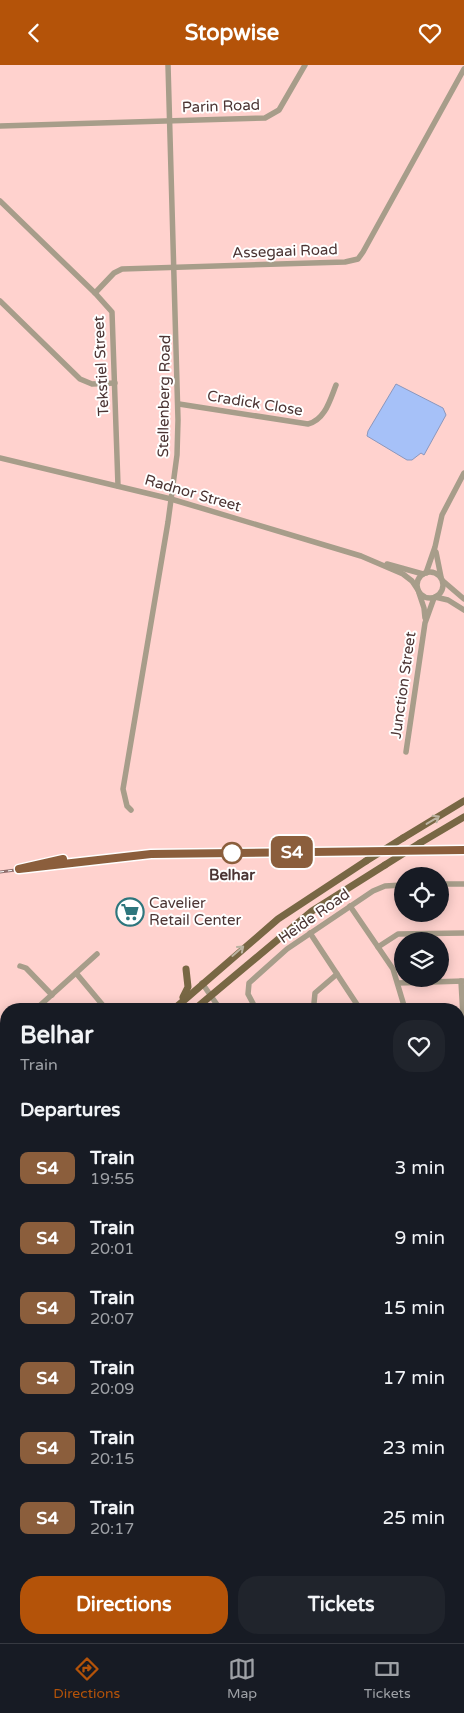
<!DOCTYPE html>
<html lang="en">
<head>
<meta charset="utf-8">
<style>
	:root { --surface:#171b24; --page:#20242c; --text:#f1f3f6; --muted:#9ea1a6; --line:#363941; --accent:#b45309 }
	body { margin:0; font-family:"Varela Round",sans-serif; background:var(--page); color:var(--text); height:100vh; display:flex; flex-direction:column; font-size:19px; white-space:nowrap }
	* { box-sizing:border-box; margin:0 }
	p { font-size:16px; color:var(--muted) }
	.icon { flex:none; width:28px; height:28px; fill:none; stroke:currentColor; stroke-width:2; stroke-linecap:round; stroke-linejoin:round }
	.map { position:relative; flex:1; overflow:hidden }
	.side { position:absolute; left:0px; top:938px; width:465px; height:641px; display:flex; flex-direction:column; background:var(--surface); border-radius:20px 20px 0 0; box-shadow:0 2px 12px #0003 }
	.side>* { flex:none }
	.badge { padding:0 10px; border-radius:8px; font-size:18px; line-height:32px }
	.fabs { position:absolute; left:394px; top:802px; display:grid; gap:10px }
	.fabs a { display:grid; place-items:center; width:55px; height:55px; border-radius:50%; background:var(--surface); box-shadow:0 2px 12px #0003; font-size:25px }
	.map>.badge { position:absolute; translate:-50% -50%; box-shadow:0 0 0 2px #fff }
	h2 { padding:0 20px; font-size:19px; line-height:45px }
	.round { display:grid; place-items:center; flex:none; width:52px; height:52px; border-radius:20px; background:var(--page) }
	.head { display:flex; align-items:center; justify-content:space-between; height:85px; padding:0 20px }
	h1 { font-size:24px; font-weight:700; line-height:38px }
	.button { display:flex; gap:10px; margin-top:auto; padding:10px 20px }
	.button a { flex:1; height:58px; border-radius:20px; background:var(--accent); color:#fff; font-size:20px; font-weight:700; line-height:58px; text-align:center }
	.button a+a { background:var(--page); color:var(--text) }
	ul { padding:0; list-style:none }
	li { display:flex; align-items:center; gap:15px; height:70px; padding:0 20px }
	li div { flex:1 }
	li b { display:block; font-size:19px }
	li em { font-style:normal }
	li .badge { min-width:55px; font-weight:700; text-align:center }
	header { display:flex; justify-content:space-between; align-items:center; height:65px; padding:0 20px; background:var(--accent); color:#fff; font-size:22px; font-weight:700 }
	.tabs { display:flex; justify-content:space-around; align-items:center; height:70px; border-top:1px solid var(--line); background:var(--surface); font-size:14px; color:var(--muted) }
	.tabs a { display:grid; justify-items:center; gap:2px }
	.tabs .current { color:var(--accent) }
	.map>svg:first-child { display:block }
</style>
</head>
<body>
<header><svg class="icon" aria-label="back" viewBox="0 0 24 24"><path d="M15 5l-7 7 7 7"/></svg>Stopwise<svg class="icon" aria-label="heart" viewBox="0 0 24 24"><path d="M12 20l-8-8c-3-5 5-10 8-4 3-6 11-1 8 4z"/></svg></header>
<div class="map">
<svg width="464" height="1578" viewBox="0 0 464 1578">
	<rect width="100%" height="100%" fill="#ffd2ce"/>
	<polygon fill="#a6c1f8" stroke="#8b97bd" points="396,319 443,343 446,350 424,390 421,388 412,395 407,395 367,371 368,366"/>
	<g fill="none" stroke-linecap="round" stroke-linejoin="round">
		<g stroke="#a79d8a" stroke-width="5.5">
			<polyline points="0,61 265,53 279,45 305,0"/>
			<polyline points="0,136 95,228 112,247 118,421"/>
			<polyline points="95,228 114,208 122,204 345,197 358,194 363,187 464,4"/>
			<polyline points="0,236 80,314 92,319 115,318"/>
			<path d="M179 339 308 359C325 355 330 335 336 320"/>
			<polyline points="0,393 171,434 361,491 403,509 412,516 418,525"/>
			<polyline points="436,487 441,512"/>
			<polyline points="387,499 423,509"/>
			<circle cx="430" cy="520" r="13"/>
			<polyline points="426,508 435,482 442,450 464,408"/>
			<polyline points="443,516 464,534"/>
			<polyline points="419,528 424,543 425,553"/>
			<polyline points="435,532 448,535 464,545"/>
			<polyline points="406,687 425,558 434,533"/>
			<polyline points="131,745 127,741 123,724 168,457 177,390 178,355 168,0"/>
			<polyline points="440,819 464,819"/>
			<polyline points="350,841 393,904 405,944"/>
			<polyline points="310,868 360,944"/>
			<polyline points="378,882 398,869 464,868"/>
			<polyline points="20,901 26,903 52,930"/>
			<polyline points="76,908 106,944"/>
			<polyline points="461,916 464,969"/>
			<polyline points="202,918 220,944"/>
			<polyline points="398,918 464,916"/>
			<polyline points="36,944 97,889"/>
			<polyline points="256,944 248,929 249,918 287,884 373,826 385,821 402,820"/>
			<polyline points="316,944 314,938 315,928 337,909"/>
			<polyline points="0,968 6,964"/>
			<polyline points="459,1040 464,1041"/>
			<polyline points="459,1119 464,1119"/>
			<polyline points="0,1152 6,1149"/>
			<polyline points="459,1170 464,1171"/>
			<polyline points="0,1208 6,1205"/>
			<polyline points="459,1226 464,1225"/>
			<polyline points="0,1258 6,1258"/>
			<polyline points="0,1309 6,1309"/>
			<polyline points="0,1400 6,1402"/>
			<polyline points="459,1404 464,1404"/>
			<polyline points="459,1480 462,1464"/>
			<polyline points="459,1518 464,1519"/>
			<polyline points="16,1578 16,1572"/>
			<polyline points="63,1578 64,1572"/>
			<polyline points="161,1578 162,1572"/>
			<polyline points="209,1578 210,1572"/>
			<polyline points="257,1578 258,1572"/>
			<polyline points="339,1578 340,1572"/>
			<polyline points="390,1578 391,1572"/>
			<polyline points="441,1578 442,1572"/>
		</g>
		<g stroke="#786744" stroke-width="7">
			<polyline points="403,773 464,736"/>
			<polyline points="420,778 464,752"/>
			<polyline points="183,932 188,922 186,904"/>
			<polyline points="174,944 278,854 366,796"/>
			<polyline points="195,944 312,846 385,800"/>
			<polyline points="0,1092 6,1088"/>
			<polyline points="0,1106 6,1102"/>
			<polyline points="459,1257 464,1257"/>
			<polyline points="0,1427 6,1429"/>
			<polyline points="293,1578 294,1572"/>
			<polyline points="301,1578 302,1572"/>
		</g>
		<g stroke="#8f706e" stroke-width="3">
			<polyline id="rail" points="0,807 106,793 151,789 464,785"/>
		</g>
		<use href="#rail" stroke="#fff" stroke-width="1" stroke-dasharray="4" stroke-linecap="butt"/>
		<g stroke="#786744" stroke-width="7">
			<polyline points="366,796 403,773"/>
			<polyline points="385,800 420,778"/>
		</g>
	</g>
	<defs><path id="oneway-shaft" d="M-6 0H5M1.5-3L5.5 0L1.5 3" fill="none" stroke-width="1.6" stroke-linecap="round" stroke-linejoin="round" transform="scale(1.25)"/></defs>
	<g stroke="#bcb3a2">
		<use href="#oneway-shaft" transform="translate(433 755) rotate(-31)"/>
		<use href="#oneway-shaft" transform="translate(238 886) rotate(-41)"/>
	</g>
	<g fill="none" stroke-linecap="round" stroke-linejoin="round">
		<g stroke="#fff" stroke-width="11">
			<polyline id="line" points="63,794 19,804 151,789 464,785"/>
		</g>
		<use href="#line" stroke="#8b5e3c" stroke-width="8"/>
	</g>
	<defs>
		<g id="supermarket-ring" transform="scale(1.4375)"><circle r="9.5" fill="#fff" stroke="#2d767d" stroke-width="1.5"/><path d="M-6-5.5h2.5l.6 2H6L4.5 2H-2.5L-4.4-4H-6ZM-1.5 3.2a1.3 1.3 0 1 0 .1 0ZM3 3.2a1.3 1.3 0 1 0 .1 0Z" fill="#2d767d"/></g>
	</defs>
	<g fill-rule="evenodd">
		<use href="#supermarket-ring" x="130" y="847"/>
	</g>
	<circle fill="#fff" stroke="#8b5e3c" stroke-width="2.5" cx="232" cy="788" r="10"/>
	<g text-anchor="middle" dominant-baseline="central" stroke-width="4" stroke-linejoin="round" paint-order="stroke">
		<g font-size="15" fill="#4c3534" stroke="#fff">
			<text transform="translate(221 41) rotate(-2)">Parin Road</text>
			<text transform="translate(285 186) rotate(-2)">Assegaai Road</text>
			<text transform="translate(101 301) rotate(-93)">Tekstiel Street</text>
			<text transform="translate(164 331) rotate(-89)">Stellenberg Road</text>
			<text transform="translate(255 338) rotate(9)">Cradick Close</text>
			<text transform="translate(193 428) rotate(16)">Radnor Street</text>
			<text transform="translate(403 620) rotate(-82)">Junction Street</text>
			<text transform="translate(314 851) rotate(-35)">Heide Road</text>
		</g>
		<g font-size="15" font-weight="bold" fill="#4c3534" stroke="#fff">
			<text x="232" y="810">Belhar</text>
		</g>
		<g font-size="15" fill="#4c3534" stroke="#fff" text-anchor="start">
			<text x="149" y="838">Cavelier<tspan x="149" dy="17">Retail Center</tspan></text>
		</g>
	</g>
</svg>
<div class="fabs">
<a><svg class="icon" aria-label="locate" viewBox="0 0 24 24"><circle cx="12" cy="12" r="6"/><path d="M12 2v4M12 18v4M2 12h4M18 12h4"/></svg></a>
<a><svg class="icon" aria-label="layers" viewBox="0 0 24 24"><path d="M12 4l9 5-9 5-9-5zM3 14l9 5 9-5"/></svg></a>
</div>
<b class="badge" style="left:292px;top:787px;background:#8b5e3c;color:#fff">S4</b>
<section class="side">
<div class="head"><div><h1>Belhar</h1><p>Train</p></div><a class="round"><svg class="icon" aria-label="heart" viewBox="0 0 24 24"><path d="M12 20l-8-8c-3-5 5-10 8-4 3-6 11-1 8 4z"/></svg></a></div>
<h2>Departures</h2>
<ul>
<li><span class="badge" style="background:#8b5e3c;color:#fff">S4</span><div><b>Train</b><p>19:55</p></div><em>3 min</em></li>
<li><span class="badge" style="background:#8b5e3c;color:#fff">S4</span><div><b>Train</b><p>20:01</p></div><em>9 min</em></li>
<li><span class="badge" style="background:#8b5e3c;color:#fff">S4</span><div><b>Train</b><p>20:07</p></div><em>15 min</em></li>
<li><span class="badge" style="background:#8b5e3c;color:#fff">S4</span><div><b>Train</b><p>20:09</p></div><em>17 min</em></li>
<li><span class="badge" style="background:#8b5e3c;color:#fff">S4</span><div><b>Train</b><p>20:15</p></div><em>23 min</em></li>
<li><span class="badge" style="background:#8b5e3c;color:#fff">S4</span><div><b>Train</b><p>20:17</p></div><em>25 min</em></li>
</ul>
<div class="button"><a>Directions</a><a>Tickets</a></div>
</section>
</div>
<nav class="tabs">
<a class="current"><svg class="icon" aria-label="directions" viewBox="0 0 24 24"><path d="M12 3l9 9-9 9-9-9zM9 14v-3h6M13 9l2 2-2 2"/></svg>Directions</a>
<a><svg class="icon" aria-label="map" viewBox="0 0 24 24"><path d="M3 6l6-2 6 2 6-2v14l-6 2-6-2-6 2zM9 4v14M15 6v14"/></svg>Map</a>
<a><svg class="icon" aria-label="tickets" viewBox="0 0 24 24"><path d="M3 7h18v10H3zM15 7v10"/></svg>Tickets</a>
</nav>
</body>
</html>
